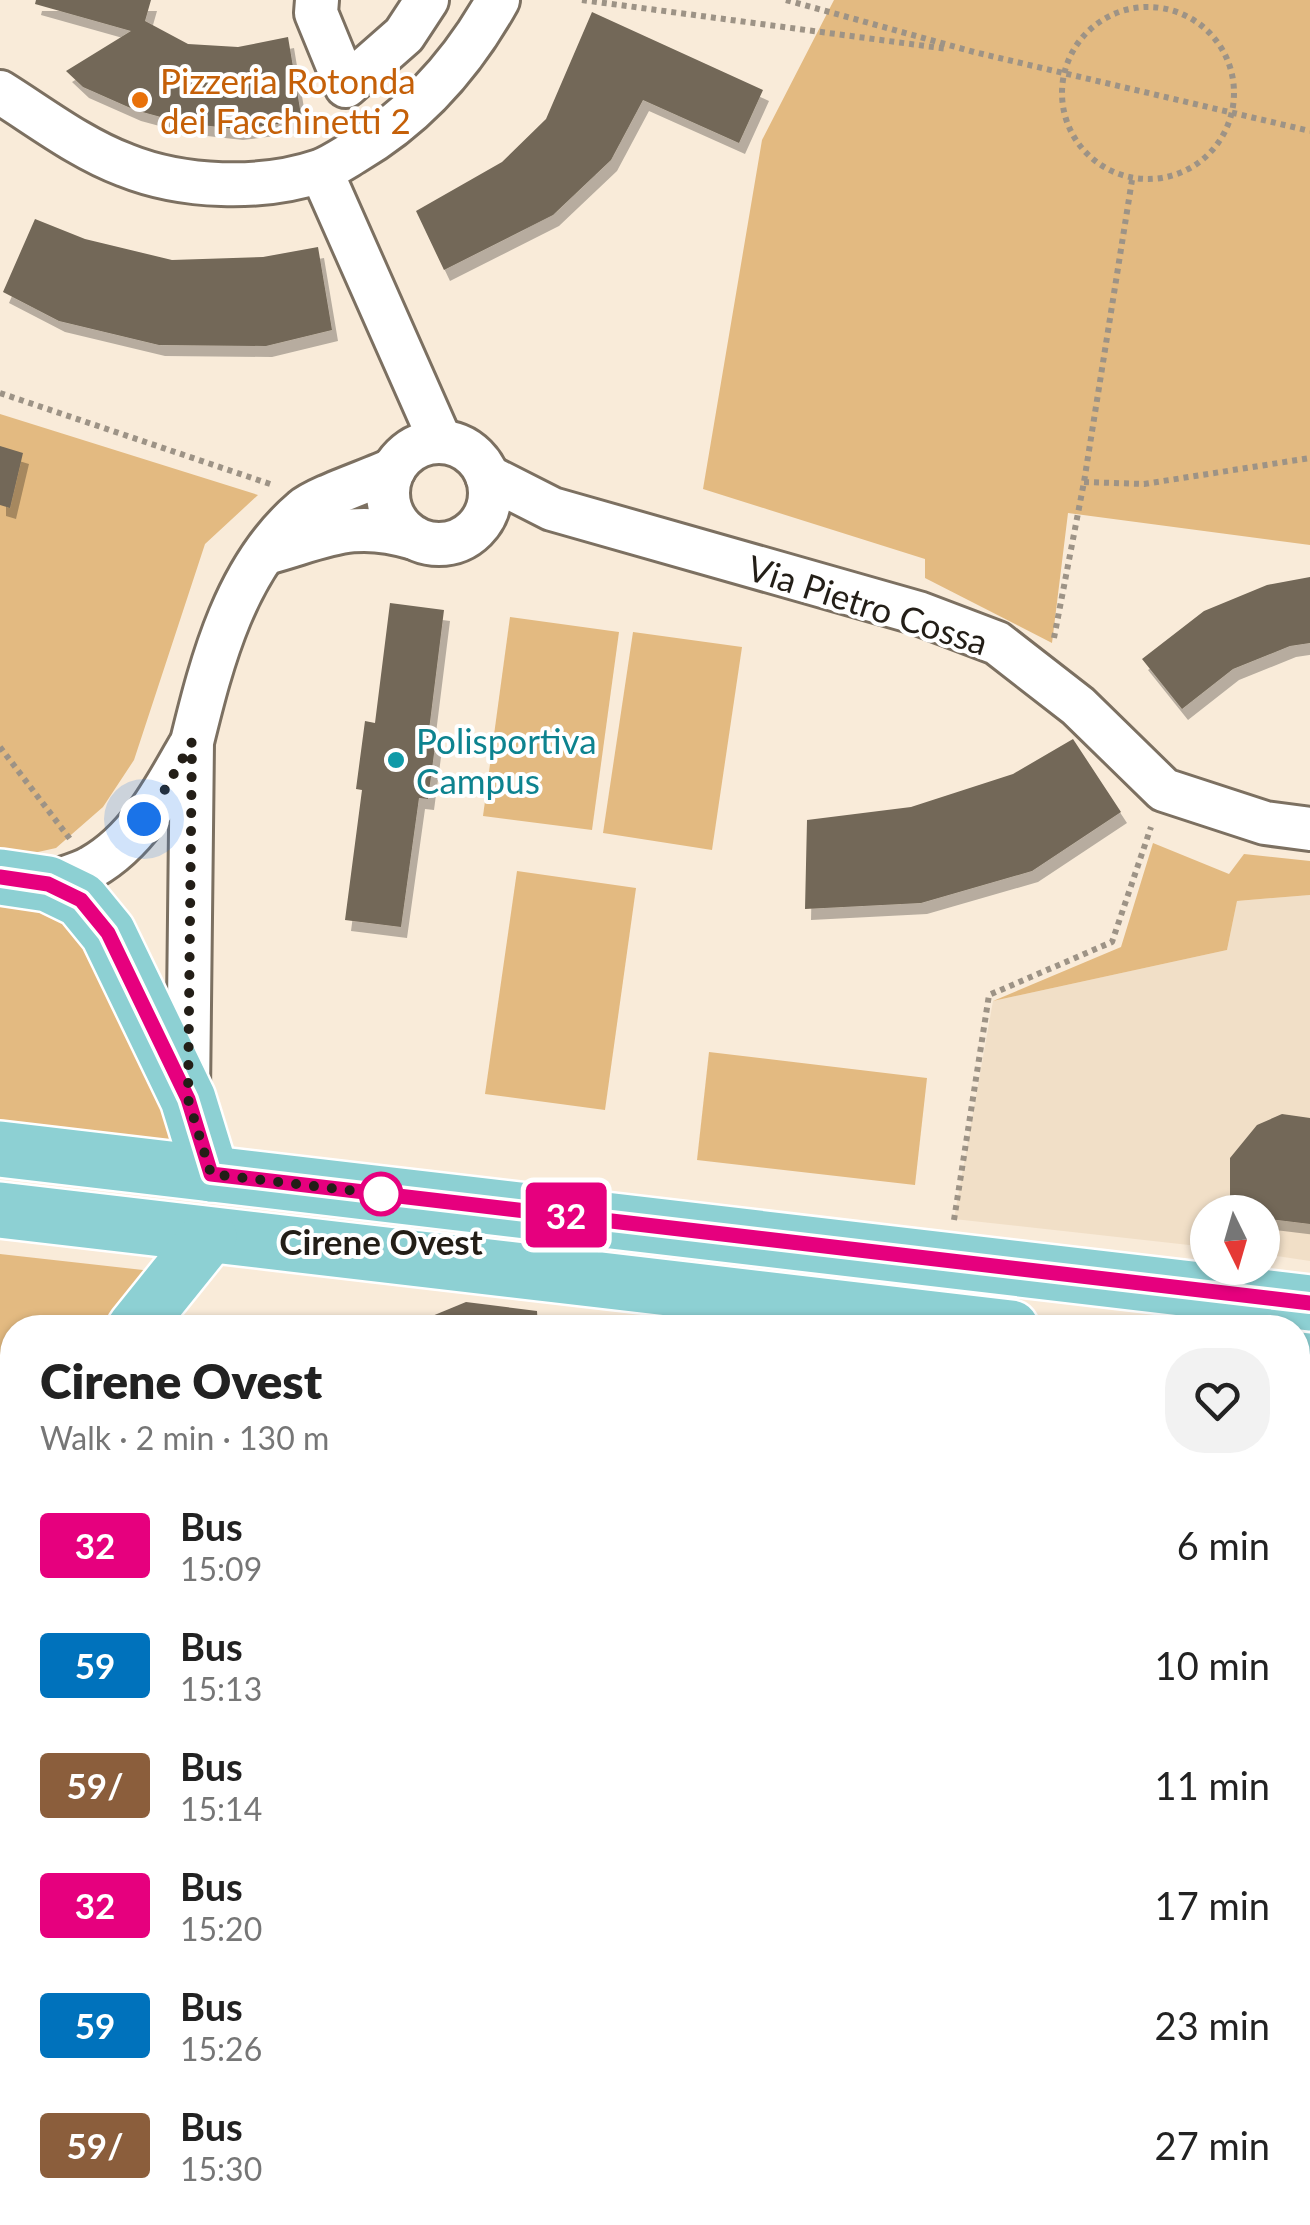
<!DOCTYPE html>
<html lang="en">
<head>
<meta charset="utf-8">
<style>
	:root { --surface:#fff; --page:#f2f2f2; --text:#222; --muted:#767676 }
	body { margin:0; font-family:Lato,sans-serif; background:var(--page); color:var(--text); height:100vh; display:flex; flex-direction:column; font-size:38px; white-space:nowrap }
	* { box-sizing:border-box; margin:0 }
	p { font-size:32px; color:var(--muted) }
	.icon { flex:none; width:55px; height:55px; fill:none; stroke:currentColor; stroke-width:2; stroke-linecap:round; stroke-linejoin:round }
	.map { position:relative; flex:1; overflow:hidden }
	.drawer { position:absolute; left:0px; top:1315px; width:1310px; height:910px; display:flex; flex-direction:column; background:var(--surface); border-radius:40px 40px 0 0; box-shadow:0 2px 8px #0004 }
	.drawer>* { flex:none }
	.badge { padding:0 20px; border-radius:8px; font-size:35px; line-height:65px }
	.needle { width:65px; rotate:175deg }
	.tools { position:absolute; left:1190px; top:1195px; display:grid; gap:20px }
	.tools a { display:grid; place-items:center; width:90px; height:90px; border-radius:50%; background:var(--surface); box-shadow:0 2px 8px #0004; font-size:50px }
	.you { position:absolute; width:50px; height:50px; margin:-25px; border:8px solid #fff; border-radius:50%; background:#1a73e8; box-shadow:0 0 0 15px #1a73e833 }
	.map>.badge { position:absolute; translate:-50% -50%; box-shadow:0 0 0 5px #fff }
	.round { display:grid; place-items:center; flex:none; width:105px; height:105px; border-radius:40px; background:var(--page) }
	.head { display:flex; align-items:center; justify-content:space-between; height:170px; padding:0 40px }
	h1 { font-size:48px; font-weight:800; line-height:75px }
	ul { padding:0; list-style:none }
	li { display:flex; align-items:center; gap:30px; height:120px; padding:0 40px }
	li div { flex:1 }
	li b { display:block; font-size:38px }
	li em { font-style:normal }
	li .badge { min-width:110px; font-weight:700; text-align:center }
	.map>svg:first-child { display:block }
</style>
</head>
<body>
<div class="map">
<svg width="1310" height="2225" viewBox="0 0 1310 2225">
	<defs>
		<filter id="shadow"><feDropShadow dx="6" dy="11" stdDeviation="0" flood-color="#0004"/></filter>
	</defs>
	<rect width="100%" height="100%" fill="#f9ebd9"/>
	<polygon fill="#f1dfc7" points="1310,895 1310,1261 1263,1254 1262,1212 1208,1212 1207,1247 954,1219 993,1001 1227,950 1237,901"/>
	<g fill="#e3ba81">
		<polygon points="834,0 1310,0 1310,545 1068,513 1052,643 925,578 925,559 703,489 762,140"/>
		<polygon points="0,414 258,495 205,544 134,760 103,807 56,848 20,856 0,853"/>
		<polygon points="510,617 619,632 592,830 483,816"/>
		<polygon points="633,632 742,647 712,850 603,833"/>
		<polygon points="1153,843 1229,874 1244,854 1310,861 1310,895 1237,901 1227,950 993,1001 1121,947"/>
		<polygon points="517,871 636,888 605,1110 485,1094"/>
		<polygon points="0,901 39,906 77,929 108,969 181,1151 0,1129"/>
		<polygon points="709,1052 927,1078 915,1185 697,1160"/>
		<polygon points="0,1254 152,1271 107,1327 12,1328 12,1436 0,1435"/>
		<polygon points="12,2034 12,2212 1298,2212 1298,2088 1310,2090 1310,2225 0,2225 0,2046"/>
	</g>
	<g fill="#736858" filter="url(#shadow)">
		<polygon points="36,0 151,0 145,21 188,44 238,47 288,37 302,121 237,129 183,123 135,110 83,87 66,71 131,31 35,4"/>
		<polygon points="592,12 763,90 739,143 643,100 611,160 553,215 444,270 416,211 502,162 546,119"/>
		<polygon points="35,219 85,239 172,260 263,257 318,247 332,330 266,346 159,345 59,321 3,292"/>
		<polygon points="0,446 23,453 10,508 0,505"/>
		<polygon points="1310,577 1310,643 1290,646 1233,669 1182,709 1142,659 1204,611 1267,585"/>
		<polygon points="390,603 444,610 429,730 437,731 428,799 419,798 401,927 345,920 362,790 356,789 365,721 375,723"/>
		<polygon points="1073,739 1121,812 1032,871 921,903 805,909 807,820 911,807 1013,774"/>
		<polygon points="1282,1114 1310,1118 1310,1224 1262,1218 1262,1212 1252,1212 1230,1197 1230,1158 1257,1125"/>
		<polygon points="466,1302 537,1311 538,1328 403,1328"/>
		<polygon points="1298,1390 1310,1391 1310,1460 1298,1459"/>
		<polygon points="12,1533 12,1932 0,1933 0,1534"/>
	</g>
	<g fill="none" stroke-linecap="round" stroke-linejoin="round">
		<g stroke="#7c7061" stroke-width="48">
			<g id="minor">
				<polyline points="317,0 316,13 346,86 404,35 427,0"/>
				<path d="M0 92C40 117 80 148 125 165 182 188 261 191 320 171 331 167 343 159 353 153 415 117 463 63 498 0"/>
				<polyline points="321,171 441,442"/>
				<circle cx="439" cy="493" r="51"/>
				<polyline points="487,476 552,509 918,613 997,643 1078,706 1164,790 1265,823 1310,829"/>
				<path d="M266 553C325 537 352 519 414 538"/>
				<path d="M48 884C62 878 79 875 92 867 138 841 164 791 189 747"/>
				<path d="M188 1094 192 742C212 660 236 567 303 510 316 498 374 479 394 469"/>
				<polyline points="0,2029 12,2017"/>
			</g>
		</g>
		<g stroke="#fff" stroke-width="60">
			<g id="major">
				<polyline points="0,877 48,884 81,900 108,933 188,1099 211,1174"/>
				<polyline points="0,1149 1310,1303"/>
				<polyline points="0,1210 1011,1328"/>
				<polyline points="135,1328 209,1236"/>
				<polyline points="1298,1360 1310,1361"/>
				<polyline points="0,1451 12,1451"/>
			</g>
		</g>
		<g stroke="#9d9386" stroke-width="6" stroke-dasharray="5 5" stroke-linecap="butt">
			<polyline points="582,0 948,49"/>
			<polyline points="786,0 974,52 1310,131"/>
			<circle cx="1148" cy="93" r="86"/>
			<polyline points="0,393 273,485"/>
			<polyline points="1084,482 1144,484 1310,458"/>
			<polyline points="1054,638 1084,482 1132,180"/>
			<polyline points="0,747 70,839"/>
			<polyline points="954,1220 989,995 1112,942 1151,827"/>
			<polyline points="1298,2105 1310,2107"/>
			<polyline points="0,2111 12,2113"/>
			<polyline points="291,2212 292,2218 303,2225"/>
			<polyline points="560,2225 568,2212"/>
			<polyline points="793,2225 798,2212"/>
		</g>
		<use href="#minor" stroke="#fff" stroke-width="42"/>
		<use href="#major" stroke="#8dd0d3" stroke-width="55"/>
	</g>
	<g fill="none" stroke-linecap="round" stroke-linejoin="round">
		<g stroke="#fff" stroke-width="22">
			<polyline id="line" points="0,877 48,884 81,900 108,933 188,1099 211,1174 1310,1303"/>
		</g>
		<use href="#line" stroke="#e6007e" stroke-width="15"/>
		<polyline stroke="#231e17" stroke-width="10" stroke-dasharray="0 18" points="144,819 160,798 192,742 188,1099 211,1174 381,1194"/>
	</g>
	<circle fill="#e8710a" stroke="#fff" stroke-width="4" cx="140" cy="100" r="10"/>
	<circle fill="#0f9aa8" stroke="#fff" stroke-width="4" cx="396" cy="760" r="10"/>
	<circle fill="#fff" stroke="#e6007e" stroke-width="5" cx="381" cy="1194" r="20"/>
	<g text-anchor="middle" dominant-baseline="central" stroke-width="8" stroke-linejoin="round" paint-order="stroke">
		<g font-size="35" fill="#c56008" stroke="#fff" text-anchor="start">
			<text x="160" y="80">Pizzeria Rotonda<tspan x="160" dy="40">dei Facchinetti 2</tspan></text>
		</g>
		<g font-size="35" fill="#231e17" stroke="#fff">
			<text transform="translate(868 604) rotate(18)">Via Pietro Cossa</text>
		</g>
		<g font-size="35" fill="#0d838f" stroke="#fff" text-anchor="start">
			<text x="416" y="740">Polisportiva<tspan x="416" dy="40">Campus</tspan></text>
		</g>
		<g font-size="35" font-weight="bold" fill="#231e17" stroke="#fff">
			<text x="381" y="1241">Cirene Ovest</text>
		</g>
	</g>
</svg>
<div class="tools">
<a><svg class="needle" viewBox="-14 -14 28 28"><path d="M0-13l5 13h-10z" fill="#e53935"/><path d="M0 13l5-13h-10z" fill="#767676"/></svg></a>
</div>
<div class="you" style="left:144px;top:819px"></div>
<b class="badge" style="left:566px;top:1215px;background:#e6007e;color:#fff">32</b>
<section class="drawer">
<div class="head"><div><h1>Cirene Ovest</h1><p>Walk · 2 min · 130 m</p></div><a class="round"><svg class="icon" aria-label="heart" viewBox="0 0 24 24"><path d="M12 20l-8-8c-3-5 5-10 8-4 3-6 11-1 8 4z"/></svg></a></div>
<ul>
<li><span class="badge" style="background:#e6007e;color:#fff">32</span><div><b>Bus</b><p>15:09</p></div><em>6 min</em></li>
<li><span class="badge" style="background:#0072bc;color:#fff">59</span><div><b>Bus</b><p>15:13</p></div><em>10 min</em></li>
<li><span class="badge" style="background:#8b5e3c;color:#fff">59/</span><div><b>Bus</b><p>15:14</p></div><em>11 min</em></li>
<li><span class="badge" style="background:#e6007e;color:#fff">32</span><div><b>Bus</b><p>15:20</p></div><em>17 min</em></li>
<li><span class="badge" style="background:#0072bc;color:#fff">59</span><div><b>Bus</b><p>15:26</p></div><em>23 min</em></li>
<li><span class="badge" style="background:#8b5e3c;color:#fff">59/</span><div><b>Bus</b><p>15:30</p></div><em>27 min</em></li>
</ul>
</section>
</div>
</body>
</html>
